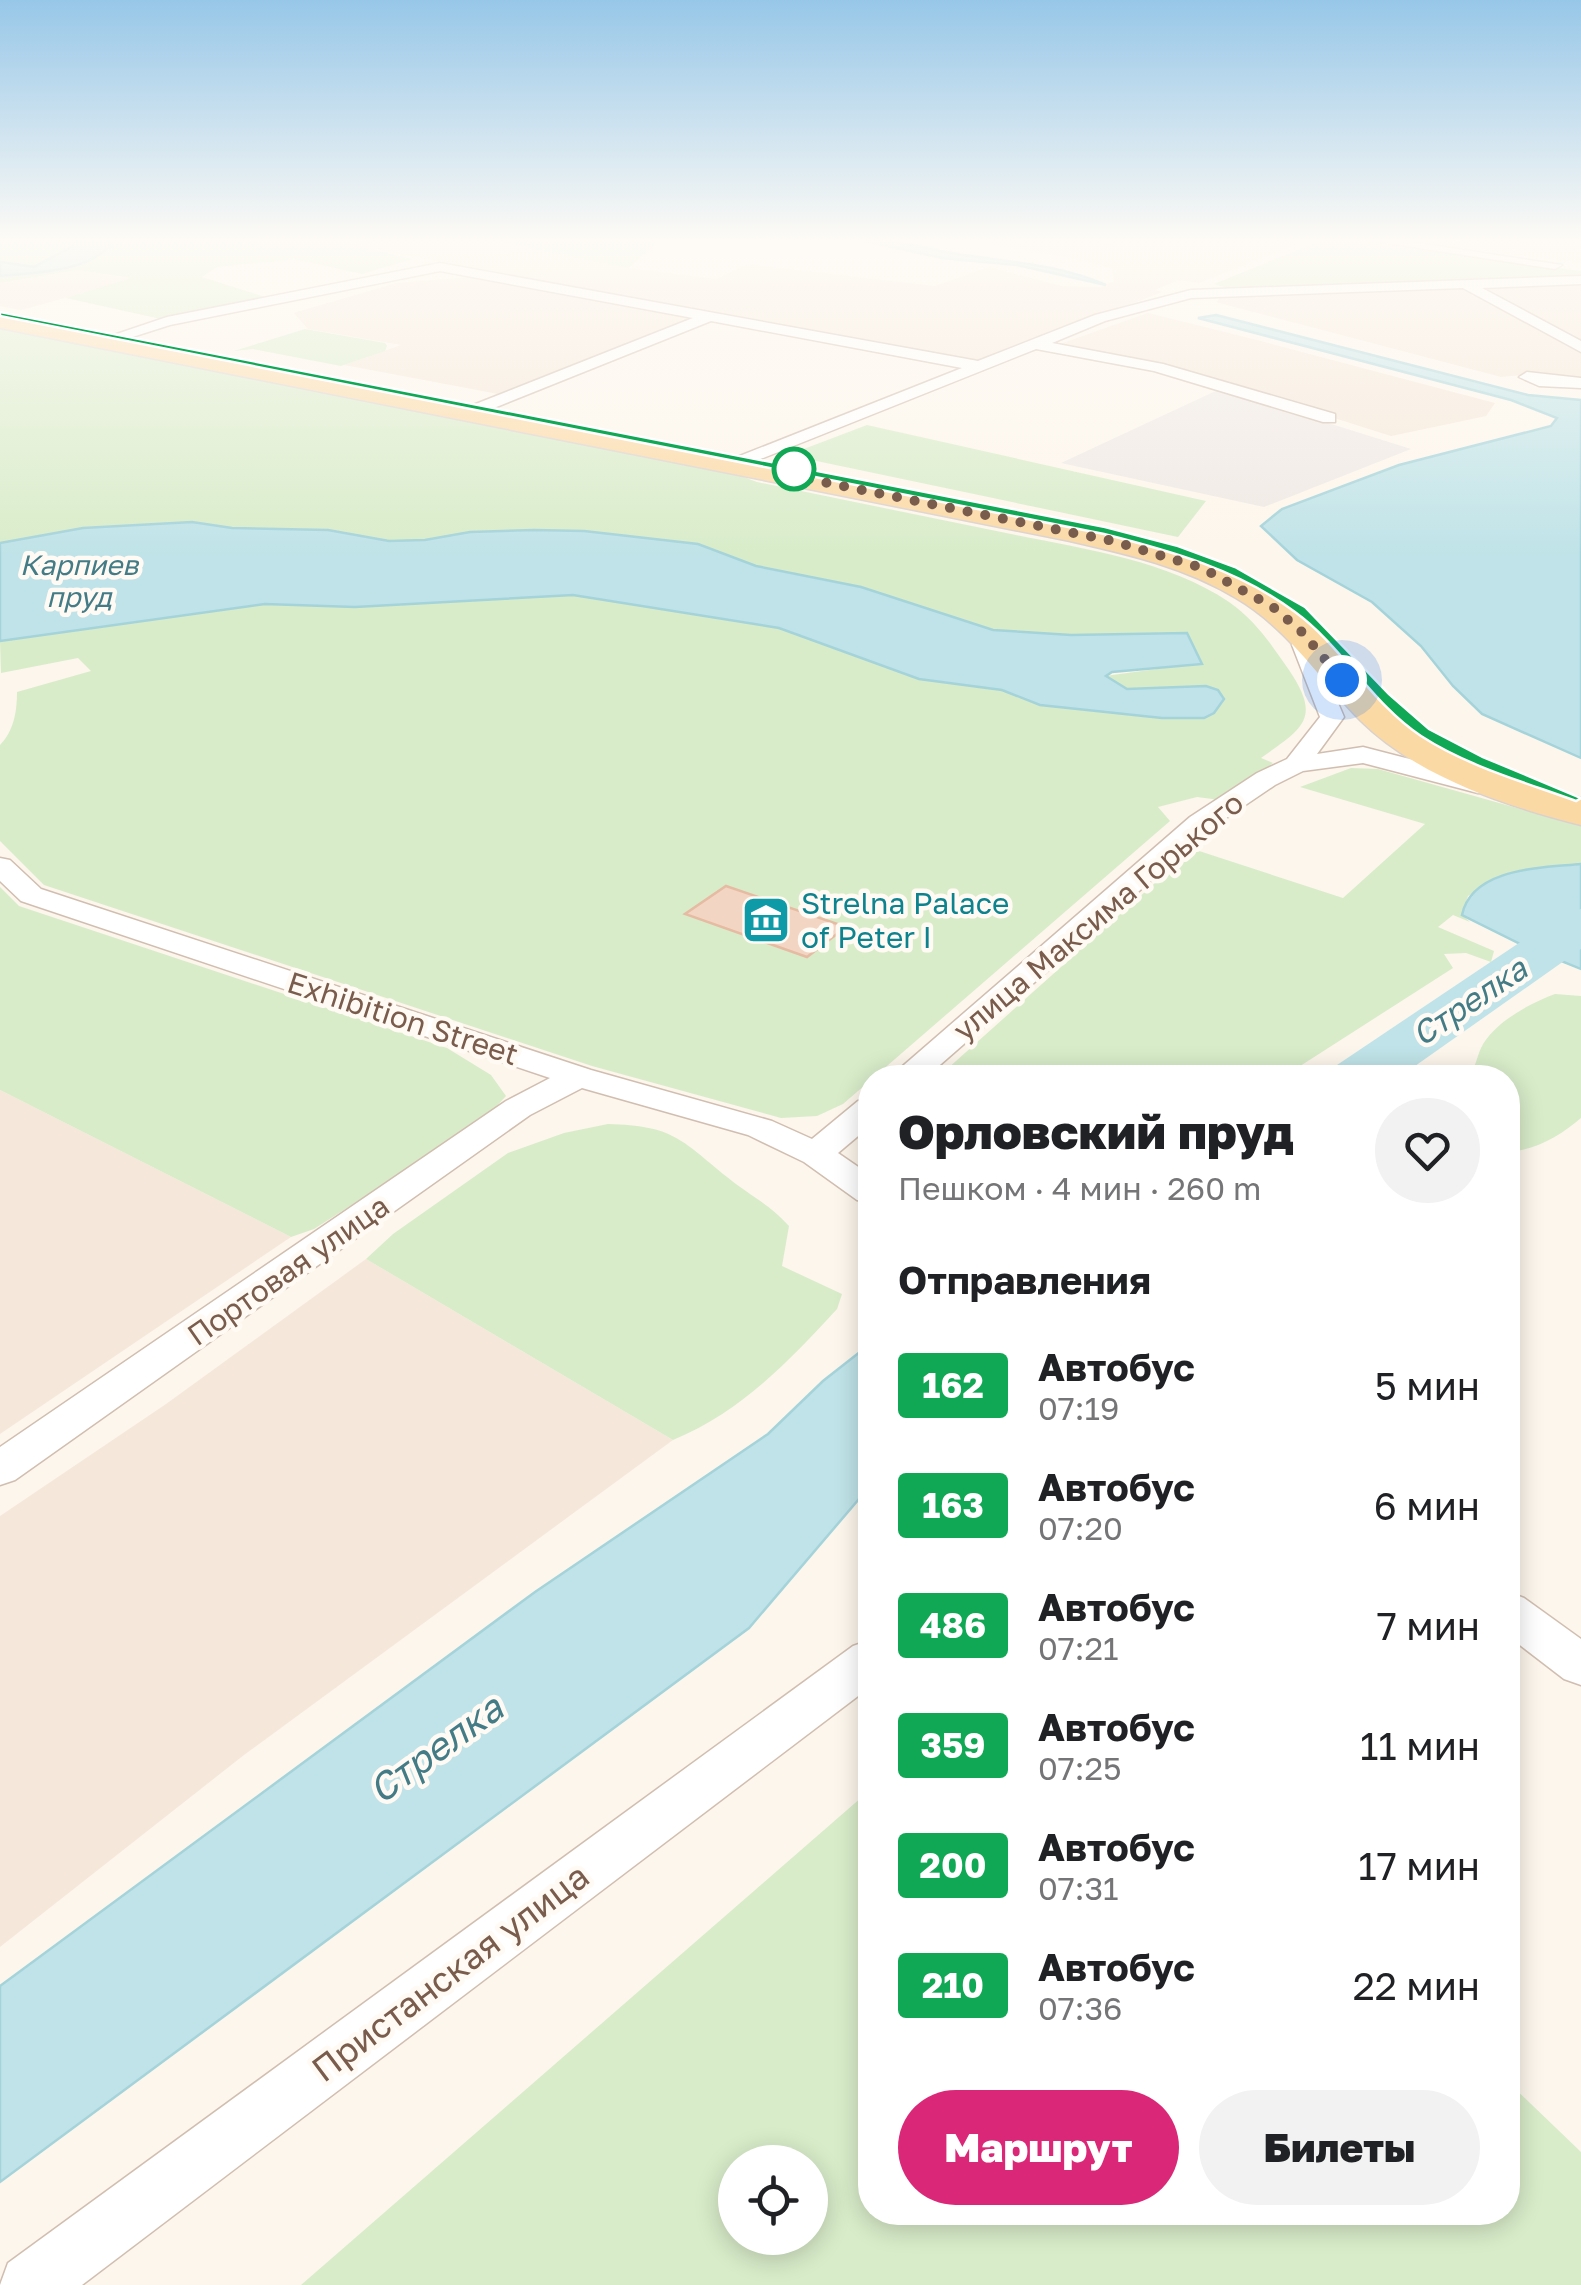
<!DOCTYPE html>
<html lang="ru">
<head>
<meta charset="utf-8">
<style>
	:root { --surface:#fff; --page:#f2f2f2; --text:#202124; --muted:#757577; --accent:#db2777 }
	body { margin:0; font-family:"Golos Text",sans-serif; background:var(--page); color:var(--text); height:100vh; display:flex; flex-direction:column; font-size:38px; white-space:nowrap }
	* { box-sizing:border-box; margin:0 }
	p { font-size:32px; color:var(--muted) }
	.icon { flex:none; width:55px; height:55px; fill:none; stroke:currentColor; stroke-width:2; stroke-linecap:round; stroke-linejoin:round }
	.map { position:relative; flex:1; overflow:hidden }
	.sheet { position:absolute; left:858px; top:1065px; width:662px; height:1160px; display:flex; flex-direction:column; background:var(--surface); border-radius:40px; box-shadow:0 5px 25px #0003 }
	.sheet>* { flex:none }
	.badge { padding:0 20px; border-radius:8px; font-size:35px; line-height:65px }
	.controls { position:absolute; left:718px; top:2145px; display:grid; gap:20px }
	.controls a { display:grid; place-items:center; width:110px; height:110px; border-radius:50%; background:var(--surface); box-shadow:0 5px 25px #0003; font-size:50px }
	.you { position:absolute; width:50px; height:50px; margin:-25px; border:8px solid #fff; border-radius:50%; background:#1a73e8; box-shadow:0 0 0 15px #1a73e833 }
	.map>.badge { position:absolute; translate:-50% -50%; box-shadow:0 0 0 5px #fff }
	h2 { padding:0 40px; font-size:38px; line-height:90px }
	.round { display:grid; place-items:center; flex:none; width:105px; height:105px; border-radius:52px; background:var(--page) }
	.headline { display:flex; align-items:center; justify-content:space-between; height:170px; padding:0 40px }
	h1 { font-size:48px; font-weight:800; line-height:75px }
	.primary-button { display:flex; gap:20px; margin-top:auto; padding:20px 40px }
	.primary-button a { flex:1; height:115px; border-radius:60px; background:var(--accent); color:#fff; font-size:40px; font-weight:800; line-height:115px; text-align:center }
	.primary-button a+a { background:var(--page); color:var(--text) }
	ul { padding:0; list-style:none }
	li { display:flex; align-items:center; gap:30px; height:120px; padding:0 40px }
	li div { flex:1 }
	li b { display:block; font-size:38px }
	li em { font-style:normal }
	li .badge { min-width:110px; font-weight:700; text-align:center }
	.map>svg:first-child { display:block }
</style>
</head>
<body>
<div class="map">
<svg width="1581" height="2285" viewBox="0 0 1581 2285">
	<rect width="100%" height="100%" fill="#fdf6ec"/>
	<g fill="#f5e8da">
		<polygon points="375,238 480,238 628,268 716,279 748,264 935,286 988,267 1062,286 1100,287 1114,281 1112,268 1066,257 1114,241 1104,238 1313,238 1199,283 1179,280 1155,290 1162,292 983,362 347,244"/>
		<polygon points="1436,238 1581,238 1581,263 1424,243"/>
		<polygon points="77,270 134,279 21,310 0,306 0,283"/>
		<polygon points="469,277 703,314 498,394 344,365 401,345 308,329 294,313 396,283"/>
		<polygon points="1581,284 1581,380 1534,374 1501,377 1216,302 1222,296"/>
		<polygon points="1148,313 1261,341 1495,403 1486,416 1391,436 1256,393 1057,345"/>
		<polygon points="0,1090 291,1237 0,1434"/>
		<polygon points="366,1259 673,1440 244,1755 0,1947 0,1516 166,1404"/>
	</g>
	<polygon fill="#efe9e4" points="1220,389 1411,449 1264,507 1061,463"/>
	<polygon fill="#f3e8fa" points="951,238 1082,238 1112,242 1066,257"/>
	<g fill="#d8ecc9" fill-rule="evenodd">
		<polygon points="0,238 75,238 73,246 34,267 0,262"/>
		<path d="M113 238H375L350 244 412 259 362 274 295 259 217 267 202 277 265 297 161 319 66 298 131 278 77 270 0 283V276C29 272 103 269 113 238Z"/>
		<polygon points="480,238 664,238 628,268"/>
		<polygon points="1328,238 1581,271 1581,277 1231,289 1214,284"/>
		<path d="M0 326 728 471 757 482C842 499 926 517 1011 534 1083 549 1167 560 1229 602 1255 620 1271 644 1289 670 1322 719 1303 728 1261 758L1273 763 1220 800 1197 797 1158 807 1170 821 843 1104 817 1116 781 1118 592 1066 44 885 0 841V745C14 731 17 711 17 692L91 671 78 658 1 673 0 641 265 604 355 607 573 595 779 628 919 679 1002 690 1040 705 1162 718 1141 690 1127 689 1105 676 1201 663 1187 633 1071 635 993 630 861 587 756 566 698 544 584 531 470 532 425 540 389 541 306 529 232 528 192 522 83 528 0 543Z"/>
		<polygon points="305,329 385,343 387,346 385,351 341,366 253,349 234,351"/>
		<polygon points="867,425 1206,501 1178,537 788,455"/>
		<path d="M1351 768 1378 769 1581 826V864C1539 869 1505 872 1468 896L1462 915 1470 922 1453 915 1438 927 1494 951 1491 962 1466 953 1444 954 1453 968 1283 1077 937 1078 1193 849 1343 898 1425 824 1300 787Z"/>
		<polygon points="0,887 19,906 447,1048 491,1075 506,1096 482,1122 314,1229 291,1237 0,1090"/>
		<path d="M1555 994 1581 996V1118C1560 1136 1536 1150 1508 1152V1078L1466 1077C1476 1069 1476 1059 1481 1048 1493 1023 1530 1003 1555 994Z"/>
		<path d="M608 1124C673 1126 679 1138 727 1177 750 1196 767 1202 789 1226L782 1266 842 1294 837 1309C788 1362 741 1412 673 1440L366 1259 393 1234 508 1153 564 1133Z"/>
		<path d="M870 1790V2212H1508V2082L1581 2152V2285H301ZM810 2162V2238H735V2162Z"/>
	</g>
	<g fill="#bfe3e8" stroke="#a5d3da" stroke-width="2.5">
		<path d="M75 238H114C98 272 32 273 0 276V262L34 267 73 246Z"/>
		<path d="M850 238C887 238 915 246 951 253 1004 262 1056 263 1106 285L1017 265 942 258Z"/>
		<polygon points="1216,315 1528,395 1581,400 1581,758 1482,714 1453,686 1421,646 1372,602 1297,560 1261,526 1282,509 1399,465 1551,426 1557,418 1511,400 1198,318"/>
		<polygon points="192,522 232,528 328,530 389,541 425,540 470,532 534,530 584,531 698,544 756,566 861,587 993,630 1071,635 1187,633 1202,664 1112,672 1106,676 1127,689 1206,686 1218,690 1224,699 1214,713 1204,718 1162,718 1040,705 1002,690 919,679 779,628 573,595 355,607 265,604 0,641 0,543 83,528"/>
		<path d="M1581 864V969L1554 958 1543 966 1516 955 1526 947 1462 915C1472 867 1543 868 1581 864Z"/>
		<polygon points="1509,958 1534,969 1385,1077 1339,1077 1351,1060"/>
		<polygon points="870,1344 870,1486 749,1628 0,2182 0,1986 535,1592 768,1434 823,1381"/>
	</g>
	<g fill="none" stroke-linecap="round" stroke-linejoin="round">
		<polygon fill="#bfe3e8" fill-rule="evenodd" points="1581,909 1581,949 1398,1078 1329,1078 1337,1065 1562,914"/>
	</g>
	<polygon fill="#f3d5c3" stroke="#e6bba3" stroke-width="2.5" points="726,886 846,927 807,957 685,914"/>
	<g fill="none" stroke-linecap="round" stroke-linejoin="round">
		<g stroke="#d1beb0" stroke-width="3">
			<g id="street">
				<polygon points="1354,238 1385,238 1562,265 1555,269"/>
				<polygon points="440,263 978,361 1095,315 1191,290 1581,276 1581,284 1482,288 1581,341 1581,352 1463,288 1191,298 1105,321 1052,343 1163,364 1335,414 1335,422 1323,422 1154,371 1036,349 733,470 724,465 727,461 962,368 711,321 469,418 461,413 463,409 693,318 440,271 170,325 104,346 96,341 167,317"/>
				<polygon points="1527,372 1581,378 1581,388 1539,386 1519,377"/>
				<polygon points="1303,626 1314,633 1318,656 1344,717 1317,754 1363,747 1487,779 1491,785 1487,791 1478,793 1363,763 1303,771 1275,785 1210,829 925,1078 889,1078 1190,817 1257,773 1287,759 1320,717 1292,645 1292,633"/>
				<polygon points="0,858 10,860 41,889 591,1070 772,1121 812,1139 858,1101 870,1098 870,1126 838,1153 870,1175 870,1203 857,1200 804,1162 748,1135 582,1088 530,1115 15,1480 0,1485 0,1447 506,1101 550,1078 21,901 0,881"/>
				<polygon points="1508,1592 1524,1598 1581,1639 1581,1685 1564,1679 1508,1636"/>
				<polygon points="870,1640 870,1687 82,2285 0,2285 8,2263 853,1646"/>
			</g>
		</g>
		<g stroke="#dad1cd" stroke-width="3">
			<path id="primary" d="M0 314 1070 523C1136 537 1207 550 1264 586 1316 618 1347 667 1390 707 1443 755 1515 778 1581 798V825C1506 806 1418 777 1361 721 1319 679 1289 629 1236 598 1185 567 1127 554 1070 541L0 328Z"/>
		</g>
		<use href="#street" fill="#fff" fill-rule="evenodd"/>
		<use href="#primary" fill="#fbd9a5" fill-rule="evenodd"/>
	</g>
	<linearGradient id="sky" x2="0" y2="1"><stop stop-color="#97c7e8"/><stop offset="0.43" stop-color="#fefbf6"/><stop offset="1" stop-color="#fefbf6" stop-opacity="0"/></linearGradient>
	<rect width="1581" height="558" fill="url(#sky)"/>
	<path fill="#10a855" stroke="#fff" stroke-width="2.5" d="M0 312 1105 527 1178 546 1235 567 1305 607 1389 694 1429 729 1483 757 1581 798 1576 801C1524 782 1467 766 1421 736 1371 703 1342 646 1295 612 1239 570 1171 551 1104 534L0 316Z"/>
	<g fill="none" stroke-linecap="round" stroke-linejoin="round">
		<polyline stroke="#7a5c4d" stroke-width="10" stroke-dasharray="0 18" points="794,469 808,479 1113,541 1202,568 1273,607 1303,633 1342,680"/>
	</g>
	<defs>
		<g id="museum-square" transform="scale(2.5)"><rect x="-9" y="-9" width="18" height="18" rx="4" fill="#0f9aa8" stroke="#fffaf3"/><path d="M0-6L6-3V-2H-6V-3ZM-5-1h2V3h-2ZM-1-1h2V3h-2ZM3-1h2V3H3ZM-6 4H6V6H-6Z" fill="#fff"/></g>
	</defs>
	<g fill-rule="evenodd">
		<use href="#museum-square" x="766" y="920"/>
	</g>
	<circle fill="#fff" stroke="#10a855" stroke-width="5" cx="794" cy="469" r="20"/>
	<g text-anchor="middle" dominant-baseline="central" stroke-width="9" stroke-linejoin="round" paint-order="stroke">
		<g font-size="28" font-style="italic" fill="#437c86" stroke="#fffaf3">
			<text x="79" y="564">Карпиев<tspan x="79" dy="32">пруд</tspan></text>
		</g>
		<g font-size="30" fill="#0d838f" stroke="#fffaf3" text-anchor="start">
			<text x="801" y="903">Strelna Palace<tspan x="801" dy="34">of Peter I</tspan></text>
		</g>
		<g font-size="30" fill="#7a5c4d" stroke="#fffaf3">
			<text transform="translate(1098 916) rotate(-40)">улица Максима Горького</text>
			<text transform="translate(403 1018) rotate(18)">Exhibition Street</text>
			<text transform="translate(288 1270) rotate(-35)">Портовая улица</text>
		</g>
		<g font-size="32" font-style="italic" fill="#437c86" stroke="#fffaf3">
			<text transform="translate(1469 1001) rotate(-34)">Стрелка</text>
		</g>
		<g font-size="35" fill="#7a5c4d" stroke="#fffaf3">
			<text transform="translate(450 1972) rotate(-37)">Пристанская улица</text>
		</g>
		<g font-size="38" font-style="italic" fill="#437c86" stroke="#fffaf3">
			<text transform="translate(435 1748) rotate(-36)">Стрелка</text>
		</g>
	</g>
</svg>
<div class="controls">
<a><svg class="icon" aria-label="locate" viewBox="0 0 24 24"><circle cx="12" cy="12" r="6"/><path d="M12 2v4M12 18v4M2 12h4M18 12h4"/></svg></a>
</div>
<div class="you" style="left:1342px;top:680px"></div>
<section class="sheet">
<div class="headline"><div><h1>Орловский пруд</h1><p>Пешком · 4 мин · 260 m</p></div><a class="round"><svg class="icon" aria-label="heart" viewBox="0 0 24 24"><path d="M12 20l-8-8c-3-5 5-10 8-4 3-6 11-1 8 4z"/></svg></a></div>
<h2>Отправления</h2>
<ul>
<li><span class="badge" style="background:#10a855;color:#fff">162</span><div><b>Автобус</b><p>07:19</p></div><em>5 мин</em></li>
<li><span class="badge" style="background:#10a855;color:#fff">163</span><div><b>Автобус</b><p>07:20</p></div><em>6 мин</em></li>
<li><span class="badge" style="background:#10a855;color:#fff">486</span><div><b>Автобус</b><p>07:21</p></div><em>7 мин</em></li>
<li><span class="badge" style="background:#10a855;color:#fff">359</span><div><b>Автобус</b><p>07:25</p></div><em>11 мин</em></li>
<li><span class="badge" style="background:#10a855;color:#fff">200</span><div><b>Автобус</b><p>07:31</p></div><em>17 мин</em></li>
<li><span class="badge" style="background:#10a855;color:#fff">210</span><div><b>Автобус</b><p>07:36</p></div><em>22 мин</em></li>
</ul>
<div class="primary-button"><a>Маршрут</a><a>Билеты</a></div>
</section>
</div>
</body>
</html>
